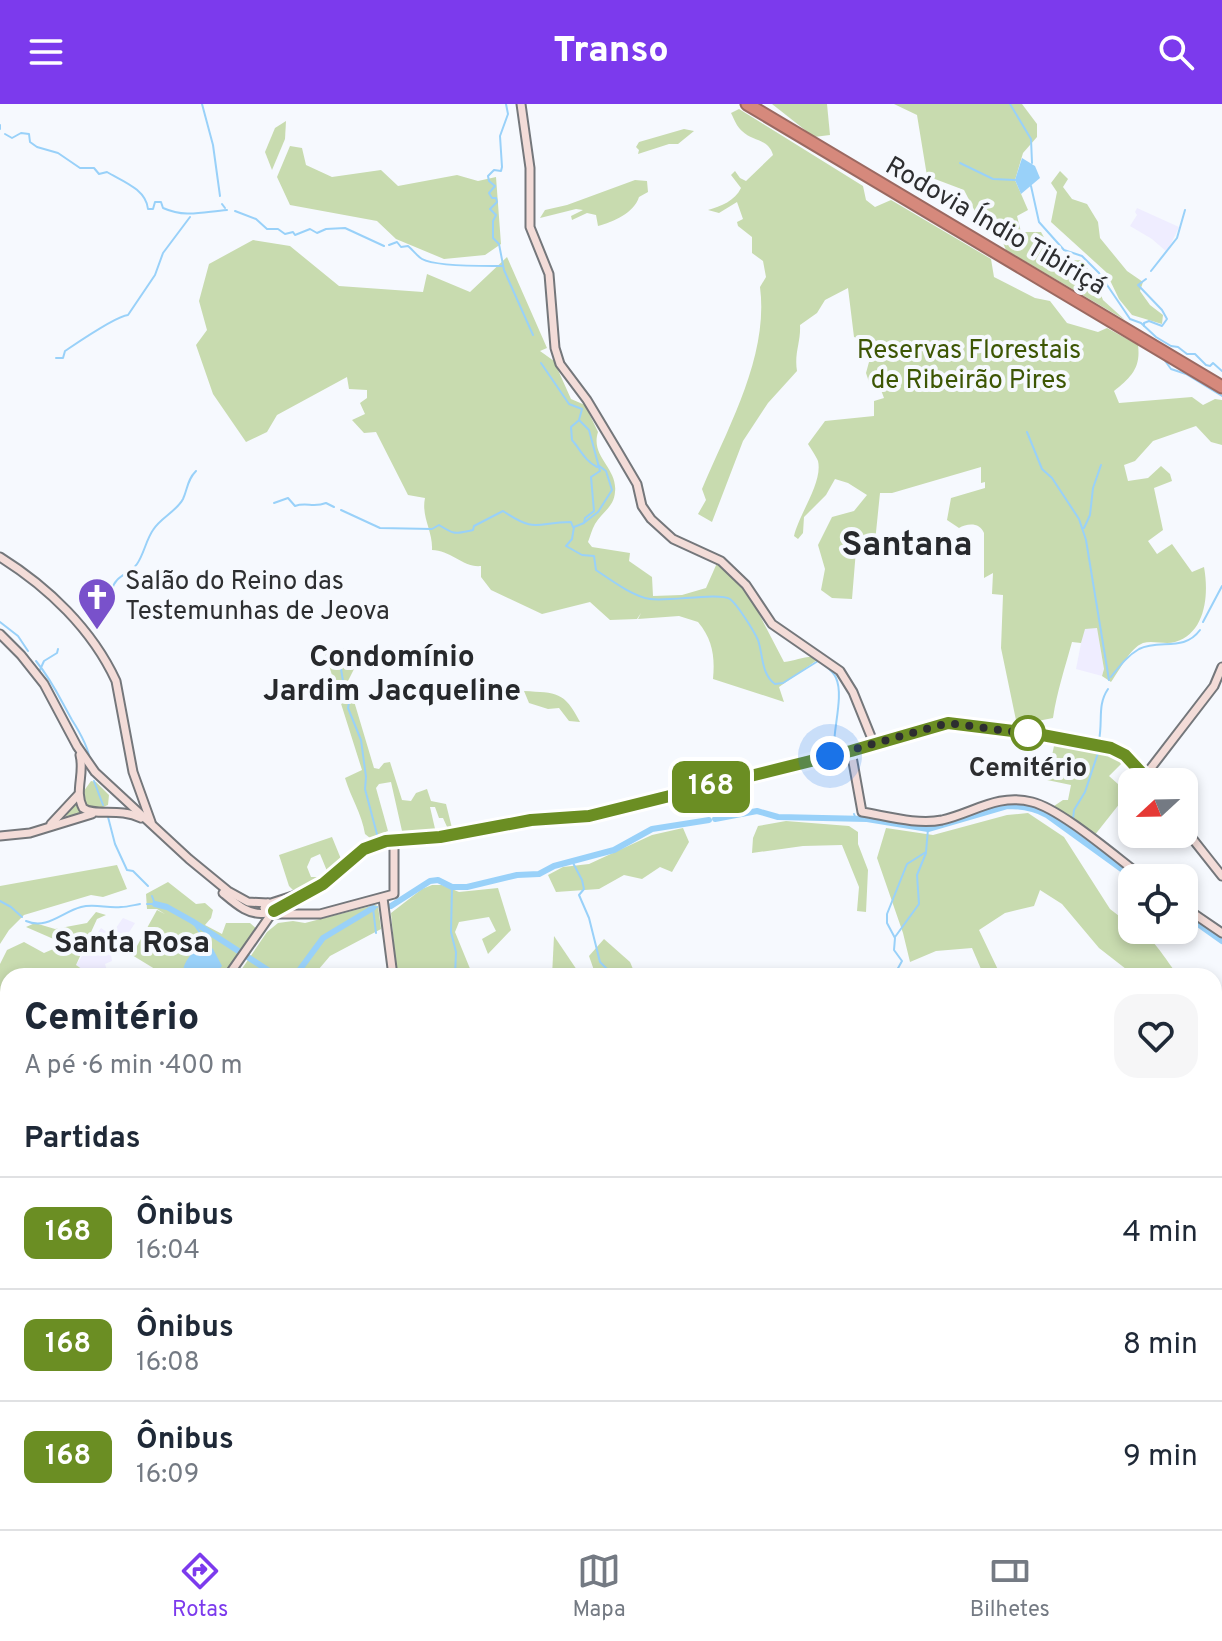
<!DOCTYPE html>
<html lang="pt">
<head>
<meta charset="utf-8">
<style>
	:root { --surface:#fff; --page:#f6f6f7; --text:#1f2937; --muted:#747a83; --line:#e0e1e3; --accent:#7c3aed }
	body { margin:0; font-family:Overpass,sans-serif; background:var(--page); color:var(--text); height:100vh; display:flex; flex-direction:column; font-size:30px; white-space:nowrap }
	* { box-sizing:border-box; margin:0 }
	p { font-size:26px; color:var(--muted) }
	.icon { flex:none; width:44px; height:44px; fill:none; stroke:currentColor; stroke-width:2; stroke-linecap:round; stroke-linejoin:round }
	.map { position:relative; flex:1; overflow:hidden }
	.side { position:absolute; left:0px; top:864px; width:1222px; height:562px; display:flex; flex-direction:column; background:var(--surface); border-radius:24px 24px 0 0; box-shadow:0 4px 12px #0003 }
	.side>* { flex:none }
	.badge { padding:0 16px; border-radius:12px; font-size:28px; line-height:52px }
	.needle { width:52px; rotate:248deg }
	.buttons { position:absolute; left:1118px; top:664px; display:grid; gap:16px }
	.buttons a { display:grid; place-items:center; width:80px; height:80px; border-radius:16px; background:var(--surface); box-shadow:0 4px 12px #0003; font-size:40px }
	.you { position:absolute; width:40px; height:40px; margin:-20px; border:6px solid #fff; border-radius:50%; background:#1a73e8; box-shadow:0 0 0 12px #1a73e833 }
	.map>.badge { position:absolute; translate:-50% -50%; box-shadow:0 0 0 4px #fff }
	h2 { padding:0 24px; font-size:30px; line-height:72px }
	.round { display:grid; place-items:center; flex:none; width:84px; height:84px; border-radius:24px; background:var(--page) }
	.head { display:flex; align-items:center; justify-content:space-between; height:136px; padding:0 24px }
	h1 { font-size:38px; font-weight:800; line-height:60px }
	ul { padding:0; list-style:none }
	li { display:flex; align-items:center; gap:24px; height:112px; padding:0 24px; border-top:2px solid var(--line) }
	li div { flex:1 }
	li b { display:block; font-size:30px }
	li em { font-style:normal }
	li .badge { min-width:88px; font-weight:700; text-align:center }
	header { display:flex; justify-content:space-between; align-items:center; height:104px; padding:0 24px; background:var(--accent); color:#fff; font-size:36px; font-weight:800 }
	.dock { display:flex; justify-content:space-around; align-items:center; height:112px; border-top:2px solid var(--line); background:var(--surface); font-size:22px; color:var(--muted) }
	.dock a { display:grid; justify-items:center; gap:4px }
	.dock .selected { color:var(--accent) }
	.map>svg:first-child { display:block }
</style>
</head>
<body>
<header><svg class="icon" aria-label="menu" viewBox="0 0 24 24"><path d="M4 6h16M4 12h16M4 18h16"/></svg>Transo<svg class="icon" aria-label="search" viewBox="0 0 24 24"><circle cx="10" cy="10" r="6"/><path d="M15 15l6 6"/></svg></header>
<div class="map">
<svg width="1222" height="1425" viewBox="0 0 1222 1425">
	<rect width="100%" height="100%" fill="#f6f9fe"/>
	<g fill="#efedff">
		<polygon points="1137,104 1179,123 1167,148 1152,135 1130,122 1137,111 1135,108"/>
		<polygon points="1097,523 1104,565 1102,572 1076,565 1084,524"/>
		<polygon points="123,814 135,819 116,848 110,845 112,857 105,860 107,867 104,872 92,872 76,861 101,824 111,831"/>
	</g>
	<g fill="#c8dbaf">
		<polygon points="772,0 827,0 830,31 814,33"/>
		<path d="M894 0H1022L1037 20V33L1023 49 1015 76 1028 106 1017 112 1021 128H1041C1052 148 1056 158 1081 156L1094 173 1103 196 1125 216 1006 146 1001 134 983 123 964 86 927 72 917 11Z"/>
		<path d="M739 5 863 82 866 96 875 103 891 96 991 155 994 173 1035 194 1050 197 1067 219 1098 228 1107 224 1138 241C1141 264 1131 273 1114 287L1119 299 1192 293 1203 301 1215 295 1222 296V341L1211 338 1196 322 1153 337 1135 357 1124 361 1128 377 1148 374 1161 362 1170 370 1172 377 1154 384 1163 426 1148 437 1157 450 1172 440 1192 468 1204 463C1209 490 1206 529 1175 538 1165 541 1153 536 1143 539 1130 544 1120 566 1111 578L1102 572 1104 565 1097 524 1085 525 1081 539 1072 538C1065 564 1057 587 1053 614L1017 621 1001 544 1003 491 992 490 993 469 984 474V429C980 418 967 419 959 424L947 416 951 394 985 384V378L981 379V363L892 389H880L875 438 856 446 852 495 832 494 821 486 825 465 818 441 832 413 854 407 867 391 848 379 835 375 826 391 804 413 803 429 798 435 794 432C799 410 823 378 818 357 816 352 811 345 808 340L825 317 874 312V297L884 294 878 278H869L866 269 872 247 868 238 854 233 848 184 825 196 817 209 800 221C801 238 794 249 797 267L768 299 743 337 712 418 698 410 706 396 702 385C728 323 769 252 760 183L766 173 763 157 752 149V133L738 122 737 118 743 115 737 98 719 109 708 106C721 102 735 97 741 84L731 71 735 67 740 74 746 77 773 51C768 34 753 38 742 27 737 23 734 15 731 9Z"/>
		<polygon points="286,17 285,35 272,66 265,48 275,24"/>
		<polygon points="684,25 694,27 678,40 669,40 638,50 639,46 636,43 639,38"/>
		<polygon points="290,42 302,44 306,61 332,73 381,66 398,82 457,71 478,77 496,73 501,140 485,151 444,155 396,135 377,117 290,101 277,73"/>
		<polygon points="1060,67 1068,75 1063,83 1072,95 1087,100 1098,118 1100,134 1127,167 1143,178 1140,187 1150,201 1163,211 1162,220 1132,211 1119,195 1106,168 1051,118 1057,88 1051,79"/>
		<path d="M635 76 647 77 648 88 639 93C634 109 613 118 598 122L596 111 587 109 572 116 571 112 583 106 576 105 540 114 545 106 567 101Z"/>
		<path d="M253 136 290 142 339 182 423 188 427 170 470 188 507 153 547 244 540 247 554 257 571 295 585 301 598 328C590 353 618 364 615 388 614 403 602 408 595 420 592 425 590 433 588 438L592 443 630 449 629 457 652 473 653 492 682 491 706 484 717 459 746 485 784 558C797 557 807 550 820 554L779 583 784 598 713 575C715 553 713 536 698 518L679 512 638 515 641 509 637 515 610 516 590 498 542 510 491 486 481 473V462C464 464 450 446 432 446 433 427 421 413 425 394L408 391 376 328 364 329 352 316 365 310 360 299 367 294V286L349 285 347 273 277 311 267 328 246 338 213 290 196 241 207 226 199 197 209 160Z"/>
		<path d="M345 544 352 546 358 557 348 577 374 664 379 665 384 659 390 658 402 696 411 697 416 689 427 685 431 697 446 700 452 724 448 725 443 714H439L435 703H430L436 729 422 730 402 727 391 678 379 680 376 684 388 727 370 734 365 730C362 710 351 694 345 674L362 666 325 549Z"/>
		<path d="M524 587C557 589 564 587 580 618L569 617 559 604 548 605 529 599Z"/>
		<path d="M1055 637C1076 640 1109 640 1125 656L1109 672 1128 689 1094 732 1054 702 1063 696H1068L1071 681 1047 676Z"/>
		<polygon points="91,677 96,678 109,691 108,701 88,709 66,712"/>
		<path d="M1028 709 1064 733 1110 805 1132 822V826C1153 828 1165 857 1179 872H1135L1099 844 1062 800 1040 786 1034 802 1005 809 979 826 1001 872H984L972 844 936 847 910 858 903 829 877 754 886 724 933 731 1007 711Z"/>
		<polygon points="786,717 849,722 858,728 858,740 868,766 866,808 857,807 859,783 842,741 803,742 752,749 753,734 758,722"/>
		<polygon points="683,724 689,738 672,768 660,763 642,775 624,771 599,785 556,788 548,771 563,763 589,760 652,731"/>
		<polygon points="332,733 341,755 327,767 320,750 311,754 307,763 311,773 317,773 318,777 294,787 289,782 279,751"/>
		<polygon points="117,761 127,785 103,793 91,791 24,811 9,826 0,840 0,782"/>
		<polygon points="168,778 196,800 205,799 213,806 211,814 205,821 222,830 226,819 250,819 258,826 224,872 163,872 163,870 132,851 157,806 165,810 157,805 147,805 146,790"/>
		<polygon points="432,781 442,781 459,788 498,784 511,826 488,850 482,835 496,827 489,813 459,818 455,828 473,872 400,872 396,863 391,809 422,785"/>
		<polygon points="375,801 378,802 381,825 330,852 313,872 237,872 267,828 278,819 293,817 305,819"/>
		<polygon points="96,808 106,811 97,815 76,861 92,872 8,872 8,919 0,913 0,860 7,846 24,838 44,849 65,840 26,823 35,819 55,825 87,819"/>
		<polygon points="554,832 581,872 552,872"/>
		<polygon points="604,835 630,858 636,872 596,872 589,852"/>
		<polygon points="1222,934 1222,1123 1216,1073 1214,1072 1214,940"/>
		<polygon points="0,1043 8,1046 8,1092 0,1103"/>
		<polygon points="8,1132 8,1231 0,1236 0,1137"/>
		<polygon points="8,1241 8,1328 0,1330 0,1244"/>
		<polygon points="81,1418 239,1418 250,1425 91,1425"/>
		<polygon points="472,1418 767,1418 767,1425 485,1425"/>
		<polygon points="774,1418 892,1418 888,1425 775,1425"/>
	</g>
	<g fill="#99d1f9">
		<polygon points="1022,54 1035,62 1040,74 1021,90 1015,76"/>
		<path d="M207 839 213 845 222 862 214 872H182C183 857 193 845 207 839Z"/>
	</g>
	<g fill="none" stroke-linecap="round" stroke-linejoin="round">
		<g stroke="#99d1f9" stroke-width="2">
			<polyline points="202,0 213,41 220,92"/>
			<polyline points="506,0 508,10 500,32 502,63 501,67 494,66 488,72 489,77 495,82 489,89 492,94 496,94 497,98 490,105 496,111 493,117 493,134 499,140 504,166 533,231"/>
			<polyline points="1010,0 1031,35 1032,59"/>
			<polyline points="0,21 0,25"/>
			<path d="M5 30 12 34 21 29 29 30 30 38 37 43 58 49 80 64H94L99 70 107 68C122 77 146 85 148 105H153L155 98H161L163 104C186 114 202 108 227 106"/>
			<polyline points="960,59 993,75 1015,76"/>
			<polyline points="1031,82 1039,118 1064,146 1082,152 1099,169 1130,215 1141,219 1156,233 1171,242 1178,243 1187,250 1195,250 1206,261 1210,262 1213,259 1222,267"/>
			<polyline points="222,100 225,104"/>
			<polyline points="235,107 256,115 267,125 278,125 285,130 293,128 295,131 310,125 317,129 326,125 345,124 384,142"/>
			<path d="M389 141 397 138 401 143 408 142C413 146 417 152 422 155 436 163 487 162 503 162"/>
			<polyline points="1151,167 1177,134 1185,106"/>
			<polyline points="1144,222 1144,219 1149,217 1162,222 1167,215 1162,206 1138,181 1146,175"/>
			<path d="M56 254H63L65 247C77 239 116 212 128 211L155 171 163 149 190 113"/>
			<polyline points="1163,254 1171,265 1186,270 1222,292"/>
			<path d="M541 259 569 300 582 305 579 316 589 326 600 367 591 373 594 407 585 414 584 419 574 423 572 435 566 442 582 451 594 452 596 466C611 476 632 492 650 495 669 498 718 488 730 495 737 500 754 527 758 536 763 550 761 570 775 580L783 579 818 557"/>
			<path d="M578 317 571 323 572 336C580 345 585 357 597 363"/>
			<polyline points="1027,328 1042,365 1052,374 1079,415 1086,436 1109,576"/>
			<path d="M274 399 288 394 295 402C306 398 314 404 326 399L334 403"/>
			<path d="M341 406 380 424 432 425 439 421C455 431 454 430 473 426L474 422 503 407C537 430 536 418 571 418L573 423"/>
			<polyline points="585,418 598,408 612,386 606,367 598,361"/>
			<polyline points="1084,424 1090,411 1093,384 1101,361"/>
			<path d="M112 486C115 471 129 471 137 460 144 450 146 436 153 426 160 414 177 407 183 395 188 384 187 376 196 367"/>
			<polyline points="0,518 18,532 28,547"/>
			<polyline points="1203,518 1222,482"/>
			<polyline points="339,553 344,583 350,594 348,604 361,636 366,673 365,685 378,734"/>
			<path d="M36 557C53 578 59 593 72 616 79 627 88 642 90 656"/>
			<path d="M823 560C828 564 834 568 836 574 844 591 833 625 834 645"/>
			<polyline points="39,568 44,557 57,549 58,545"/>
			<path d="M1111 573C1119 563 1127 552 1139 545 1160 535 1184 548 1200 526"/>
			<path d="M1099 636C1103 617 1097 601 1108 585"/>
			<polyline points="94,677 103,701"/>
			<polyline points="854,710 856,715"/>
			<polyline points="108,713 115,740 127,766 133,767 148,782"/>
			<polyline points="1073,715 1074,706 1085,688 1099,646"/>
			<polyline points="1069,726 1070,724"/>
			<polyline points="572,757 582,776 584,785 579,791 589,814 600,858 614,872"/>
			<polyline points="452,783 451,828 456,848 455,872"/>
			<polyline points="0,797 11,803 22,813"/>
			<polyline points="147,800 155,800 152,792"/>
			<path d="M26 817C47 826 62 808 81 803 95 799 108 805 121 803 127 803 134 801 140 800"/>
			<polyline points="192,817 207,839"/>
			<polyline points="376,829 373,804 377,803"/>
			<polyline points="895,833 919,800 917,771 926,749"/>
			<polyline points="897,872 897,866 902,857 894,846 895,834 887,819 887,810 907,760 926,748 928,725"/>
			<polyline points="1214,912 1222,908"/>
			<polyline points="0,1245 8,1240"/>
			<polyline points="257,1418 266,1425"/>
			<polyline points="935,1418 940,1425"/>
			<polyline points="884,1425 892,1419"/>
			<polyline points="986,1425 986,1423"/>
		</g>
		<g stroke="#99d1f9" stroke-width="6">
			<path d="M715 715 757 707 778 713 867 715 928 725 1007 702C1022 702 1034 704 1047 711L1134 774"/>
			<polyline points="155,800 167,803 192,817 277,872"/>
			<polyline points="391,802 430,777 438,776 452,783 467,783 517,771 539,770 554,762 614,746 652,725 709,716"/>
			<polyline points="1184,810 1222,837"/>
			<polyline points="295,872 323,834 373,804"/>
		</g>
		<g stroke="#74777b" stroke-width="11">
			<g id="secondary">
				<polyline points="521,0 530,64 530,123 549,170 555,244 560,260 587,296 617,346 637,380 642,402 651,415 673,435 721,457 746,481 772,520 840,567 853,588 874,640"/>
				<path d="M0 453C48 483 92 525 116 577L133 668 151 718"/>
				<polyline points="0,530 21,551 44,580 77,642 95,668 189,755 228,787 248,798 268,799"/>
				<path d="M851 647 862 708C887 712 917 721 942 716 973 709 998 689 1032 698 1061 705 1117 754 1144 774"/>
				<path d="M80 651C85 670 74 687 83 704 95 713 119 703 141 714"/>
				<polyline points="1144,673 1214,582 1222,563"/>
				<polyline points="51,720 78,691"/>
				<polyline points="501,720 589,712 810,657 948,619 998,625 1111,644 1125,651 1150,678"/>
				<polyline points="1184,724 1222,772"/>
				<polyline points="0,732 30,729 92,710"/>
				<path d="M223 789C236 800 249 812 266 809"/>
				<polyline points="383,794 393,872"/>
				<polyline points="268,799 264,804 268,810 320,810 394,790 394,735"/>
				<polyline points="271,799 302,789"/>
				<polyline points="1184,803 1222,829"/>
				<polyline points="274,807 304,792 360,748 373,741 394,735 450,732 505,718"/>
				<polyline points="228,872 272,809"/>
				<polyline points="1214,935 1222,930"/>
				<polyline points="0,1239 8,1235"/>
				<polyline points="1214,1368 1222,1370"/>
			</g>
		</g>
		<g stroke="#9b6961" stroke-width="15">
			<g id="highway">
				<polyline points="747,0 1222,283"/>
				<polyline points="0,1345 8,1345"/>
				<polyline points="0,1357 8,1358"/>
				<polyline points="395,1418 411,1425"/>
				<polyline points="424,1418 438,1425"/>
			</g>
		</g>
		<use href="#secondary" stroke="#f3dcd8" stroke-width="7"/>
		<use href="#highway" stroke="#d6897c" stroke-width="11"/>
	</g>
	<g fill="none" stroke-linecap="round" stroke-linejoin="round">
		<g stroke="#fff" stroke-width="18">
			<polyline id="line" points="274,807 323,780 364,745 386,737 440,733 531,716 589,712 851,647 948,619 1037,630 1111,644 1125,651 1150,678"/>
		</g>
		<use href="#line" stroke="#6b8e23" stroke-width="12"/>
		<polyline stroke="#2d2e30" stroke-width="8" stroke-dasharray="0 14.4" points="830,652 948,619 1030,630 1028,629"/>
	</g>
	<defs>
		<g id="church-pin" transform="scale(2)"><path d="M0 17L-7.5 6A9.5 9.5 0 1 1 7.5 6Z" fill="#7951cb" stroke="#f6f9fe"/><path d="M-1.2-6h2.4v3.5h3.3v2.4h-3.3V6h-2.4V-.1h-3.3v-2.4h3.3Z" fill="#fff"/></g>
	</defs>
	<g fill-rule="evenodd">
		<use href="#church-pin" x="97" y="493"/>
	</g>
	<circle fill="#fff" stroke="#6b8e23" stroke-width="4" cx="1028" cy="629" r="16"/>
	<g text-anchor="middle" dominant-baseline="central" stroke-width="8" stroke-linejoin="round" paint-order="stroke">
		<g font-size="26" fill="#2d2e30" stroke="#f6f9fe">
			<text transform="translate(995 123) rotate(30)">Rodovia Índio Tibiriçá</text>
		</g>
		<g font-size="26" fill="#3d5604" stroke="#f6f9fe">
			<text x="969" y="247">Reservas Florestais<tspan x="969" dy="30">de Ribeirão Pires</tspan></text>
		</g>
		<g font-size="26" fill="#2d2e30" stroke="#f6f9fe" text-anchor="start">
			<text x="125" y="478">Salão do Reino das<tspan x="125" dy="30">Testemunhas de Jeova</tspan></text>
		</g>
		<g font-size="26" font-weight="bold" fill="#2d2e30" stroke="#f6f9fe">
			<text x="1028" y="665">Cemitério</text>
		</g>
		<g font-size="30" font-weight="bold" fill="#27292c" stroke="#f6f9fe">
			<text x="392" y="554">Condomínio<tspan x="392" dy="34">Jardim Jacqueline</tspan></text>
			<text x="132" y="840">Santa Rosa</text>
		</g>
		<g font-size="34" font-weight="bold" fill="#27292c" stroke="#f6f9fe">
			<text x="907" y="442">Santana</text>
		</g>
	</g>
</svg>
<div class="buttons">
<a><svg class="needle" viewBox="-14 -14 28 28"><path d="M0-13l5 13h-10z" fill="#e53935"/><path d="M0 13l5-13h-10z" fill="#747a83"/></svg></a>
<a><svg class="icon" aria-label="locate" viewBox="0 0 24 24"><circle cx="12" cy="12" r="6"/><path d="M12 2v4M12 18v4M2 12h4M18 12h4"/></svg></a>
</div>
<div class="you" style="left:830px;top:652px"></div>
<b class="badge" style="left:711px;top:683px;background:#6b8e23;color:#fff">168</b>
<section class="side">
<div class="head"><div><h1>Cemitério</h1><p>A pé · 6 min · 400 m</p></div><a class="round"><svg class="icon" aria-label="heart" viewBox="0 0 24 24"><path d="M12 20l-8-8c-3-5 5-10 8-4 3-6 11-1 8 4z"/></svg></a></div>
<h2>Partidas</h2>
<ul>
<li><span class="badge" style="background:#6b8e23;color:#fff">168</span><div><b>Ônibus</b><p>16:04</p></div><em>4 min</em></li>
<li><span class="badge" style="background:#6b8e23;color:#fff">168</span><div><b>Ônibus</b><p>16:08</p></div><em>8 min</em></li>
<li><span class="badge" style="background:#6b8e23;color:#fff">168</span><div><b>Ônibus</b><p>16:09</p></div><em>9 min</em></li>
</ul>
</section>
</div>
<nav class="dock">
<a class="selected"><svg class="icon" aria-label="directions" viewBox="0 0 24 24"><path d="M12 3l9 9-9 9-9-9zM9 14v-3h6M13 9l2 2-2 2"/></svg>Rotas</a>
<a><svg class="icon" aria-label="map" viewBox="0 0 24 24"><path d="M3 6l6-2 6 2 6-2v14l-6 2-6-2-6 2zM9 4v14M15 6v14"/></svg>Mapa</a>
<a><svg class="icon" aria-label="tickets" viewBox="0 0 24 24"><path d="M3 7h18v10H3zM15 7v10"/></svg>Bilhetes</a>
</nav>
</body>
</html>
